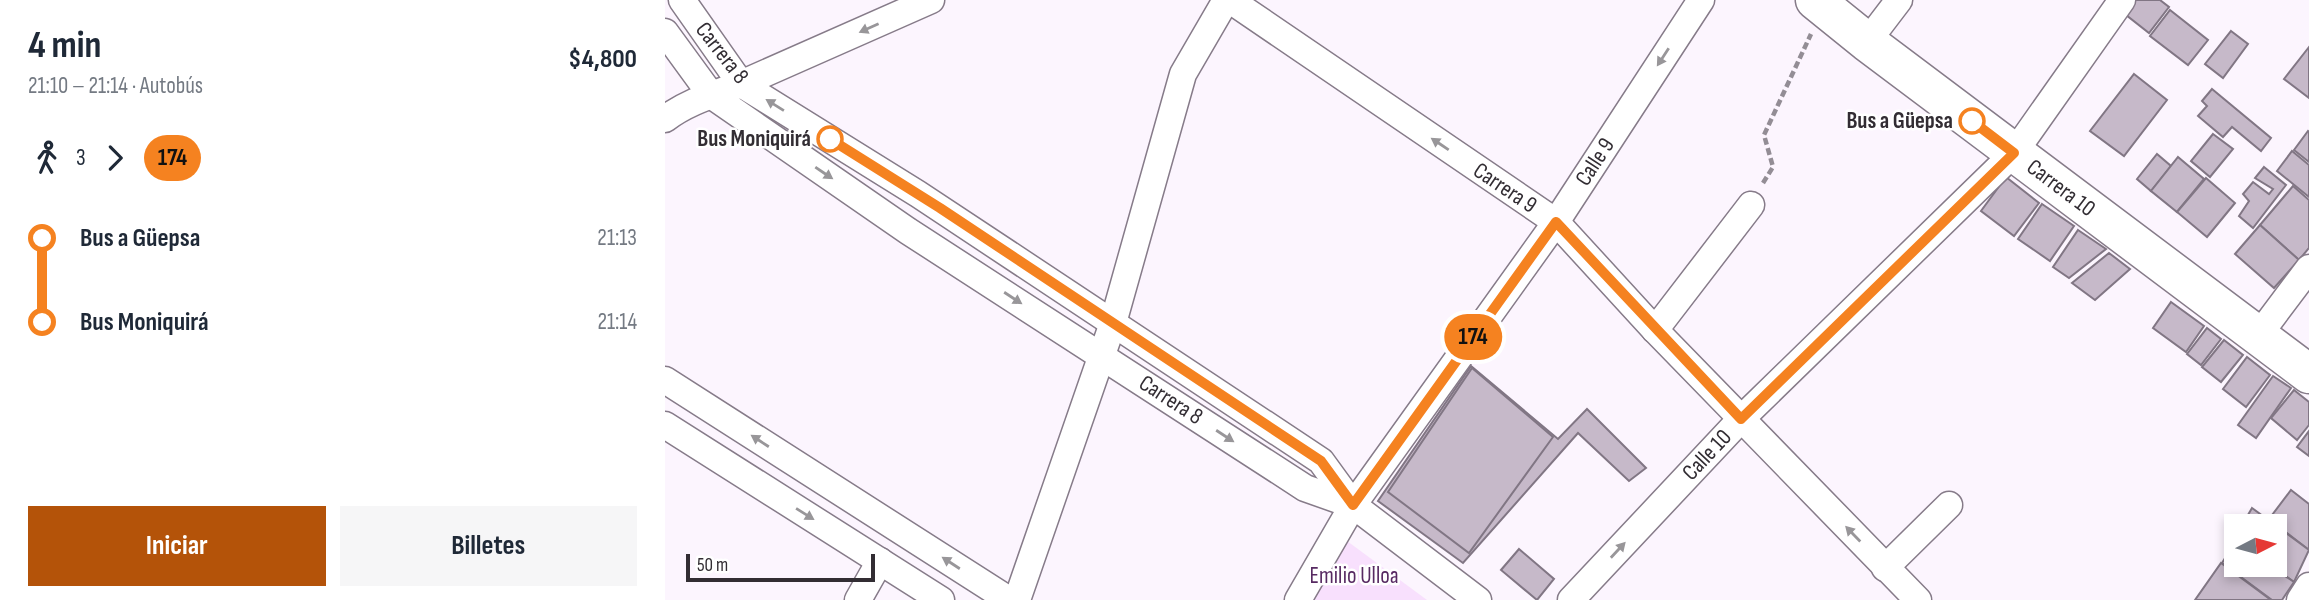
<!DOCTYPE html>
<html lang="es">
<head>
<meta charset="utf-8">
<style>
	:root { --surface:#fff; --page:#f6f6f7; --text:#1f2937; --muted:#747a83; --accent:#b45309 }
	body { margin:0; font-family:"Sofia Sans Condensed",sans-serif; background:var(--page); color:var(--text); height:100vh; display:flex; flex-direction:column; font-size:26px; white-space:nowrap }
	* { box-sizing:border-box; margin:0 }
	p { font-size:23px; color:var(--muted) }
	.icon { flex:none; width:38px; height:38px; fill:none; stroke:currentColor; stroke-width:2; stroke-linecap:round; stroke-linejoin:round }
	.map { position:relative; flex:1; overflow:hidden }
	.sheet { display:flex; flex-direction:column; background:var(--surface); width:665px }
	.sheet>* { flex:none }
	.badge { padding:0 14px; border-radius:23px; font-size:24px; line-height:46px }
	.needle { width:46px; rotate:84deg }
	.tools { position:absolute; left:1559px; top:514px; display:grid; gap:14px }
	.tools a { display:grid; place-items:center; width:63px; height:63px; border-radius:0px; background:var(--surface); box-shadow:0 4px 10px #0003; font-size:35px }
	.scale { position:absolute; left:21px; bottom:18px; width:189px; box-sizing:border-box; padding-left:7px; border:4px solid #322d33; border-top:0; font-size:19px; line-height:24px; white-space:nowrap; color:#322d33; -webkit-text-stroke:5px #fff; paint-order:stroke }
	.map>.badge { position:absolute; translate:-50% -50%; box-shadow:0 0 0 4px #fff }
	.legs { display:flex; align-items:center; gap:10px; height:77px; padding:0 28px; font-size:23px }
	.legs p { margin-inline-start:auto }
	.overview { display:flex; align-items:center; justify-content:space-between; height:119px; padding:0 28px }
	h1 { font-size:38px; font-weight:700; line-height:52px }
	.primary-button { display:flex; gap:14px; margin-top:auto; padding:14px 28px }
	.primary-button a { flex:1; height:80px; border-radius:0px; background:var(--accent); color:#fff; font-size:28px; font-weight:700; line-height:80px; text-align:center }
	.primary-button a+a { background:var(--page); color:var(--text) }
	ul { padding:0 28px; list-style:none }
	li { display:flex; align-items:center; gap:24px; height:84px; font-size:26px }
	li i { display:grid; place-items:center; width:10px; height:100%; margin:0 9px; background:currentColor }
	li i::after { content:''; width:18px; height:18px; margin:-9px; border:5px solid; border-radius:50%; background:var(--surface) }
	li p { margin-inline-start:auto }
	li:first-child i { background:linear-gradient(#0000 50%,currentColor 0) }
	li:last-child i { background:linear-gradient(currentColor 50%,#0000 0) }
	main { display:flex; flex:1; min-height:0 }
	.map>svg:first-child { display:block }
</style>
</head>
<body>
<main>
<section class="sheet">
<div class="overview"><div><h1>4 min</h1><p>21:10 – 21:14 · Autobús</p></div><b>$4,800</b></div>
<div class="legs"><svg class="icon" aria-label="walk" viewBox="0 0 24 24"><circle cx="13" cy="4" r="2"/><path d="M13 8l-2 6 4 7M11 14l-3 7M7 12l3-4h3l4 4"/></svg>3<svg class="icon" aria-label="forward" viewBox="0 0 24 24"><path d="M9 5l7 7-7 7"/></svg><b class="badge" style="background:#f58220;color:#111">174</b></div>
<ul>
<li><i style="color:#f58220"></i><b>Bus a Güepsa</b><p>21:13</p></li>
<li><i style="color:#f58220"></i><b>Bus Moniquirá</b><p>21:14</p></li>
</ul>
<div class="primary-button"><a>Iniciar</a><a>Billetes</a></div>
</section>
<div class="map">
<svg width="1644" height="600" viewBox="0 0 1644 600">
	<rect width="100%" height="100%" fill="#fcf5fe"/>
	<polygon fill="#f8e0fd" points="682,541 762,600 648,600"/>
	<g fill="#c6b9c9" stroke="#817684" stroke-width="2">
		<polygon points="1464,0 1495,0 1504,7 1484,33 1456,11"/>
		<polygon points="1505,10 1543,40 1523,65 1485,36"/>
		<polygon points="1566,31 1583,44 1558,78 1540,64"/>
		<polygon points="1644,47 1644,98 1619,79"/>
		<polygon points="1469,74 1502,100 1459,156 1425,131"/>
		<polygon points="1547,89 1606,138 1596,151 1567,127 1558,137 1533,116 1542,106 1537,101"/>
		<polygon points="1643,131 1644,132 1644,162 1629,150"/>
		<polygon points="1548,134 1568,149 1545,177 1526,161"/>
		<polygon points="1627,151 1644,165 1644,197 1612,171"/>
		<polygon points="1492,154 1506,166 1486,191 1472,179"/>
		<polygon points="1513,157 1539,179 1512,212 1486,191"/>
		<polygon points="1599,167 1621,185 1588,228 1574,216 1584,201 1578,194 1588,182 1604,194 1608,189 1590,178"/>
		<polygon points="1341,177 1374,203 1349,236 1316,211"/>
		<polygon points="1541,178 1570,203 1542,237 1512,212"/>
		<polygon points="1628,186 1644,200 1644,248 1634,260 1595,225"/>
		<polygon points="1377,204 1409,226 1385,261 1353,239"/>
		<polygon points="1595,225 1634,260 1609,288 1570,254"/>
		<polygon points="1413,230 1441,249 1404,278 1388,267"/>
		<polygon points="1444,253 1465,269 1430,300 1407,283"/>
		<polygon points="1506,302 1539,326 1521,352 1488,328"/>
		<polygon points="1542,328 1556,339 1536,365 1522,354"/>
		<polygon points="1559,340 1578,355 1556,382 1537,367"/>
		<polygon points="1582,357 1605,375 1581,407 1558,389"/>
		<polygon points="806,366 893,439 922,409 981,468 964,481 913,433 798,563 713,501"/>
		<polygon points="807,368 888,437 804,553 723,492"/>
		<polygon points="1608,376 1626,388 1591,438 1573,425"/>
		<polygon points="1629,390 1644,402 1644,425 1632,440 1606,418"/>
		<polygon points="1644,431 1644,456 1632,447"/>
		<polygon points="1626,490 1644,504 1644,550 1604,519"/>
		<polygon points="1587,508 1644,550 1629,582 1605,565 1610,565 1610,527 1576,527"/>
		<polygon points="1570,542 1572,543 1572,565 1604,565 1629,582 1617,600 1607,600 1557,563"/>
		<polygon points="854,549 889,579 872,600 836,570"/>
		<polygon points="1556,563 1606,600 1530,600"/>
	</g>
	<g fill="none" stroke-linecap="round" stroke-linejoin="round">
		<g stroke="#867b89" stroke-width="29">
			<g id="minor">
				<polyline points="17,0 76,84 253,194 656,461 688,505 813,600"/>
				<polyline points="565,0 891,222 990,330 1253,600"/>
				<polyline points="0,32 46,95 243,231 640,488 688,505"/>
				<polyline points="1202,42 1234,0"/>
				<path d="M0 119C22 102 50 94 76 84L266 0"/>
				<polyline points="990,330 1086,205"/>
				<polyline points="1593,336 1644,268"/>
				<polyline points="0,380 344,600"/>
				<polyline points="0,425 276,600"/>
				<polyline points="1220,568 1284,505"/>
				<polyline points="193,600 215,561"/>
				<polyline points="352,600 448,323 518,74 561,0"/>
				<polyline points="633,600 688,505 891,222 1036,0"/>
				<polyline points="906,600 1076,419 1349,153 1457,0"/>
				<polyline points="1635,600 1644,586"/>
			</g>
		</g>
		<g stroke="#867b89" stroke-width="41">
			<polyline id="highway" points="1150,0 1202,42 1644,374"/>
		</g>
		<polyline stroke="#938d95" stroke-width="4.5" stroke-dasharray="7 3.5" stroke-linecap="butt" points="1098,183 1108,167 1099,135 1146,34"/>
		<use href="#minor" stroke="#fff" stroke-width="26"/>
		<use href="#highway" stroke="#fff" stroke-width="38"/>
	</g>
	<defs><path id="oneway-solid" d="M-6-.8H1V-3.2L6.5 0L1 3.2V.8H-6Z" transform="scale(1.75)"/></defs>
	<g fill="#989699">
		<use href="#oneway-solid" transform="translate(204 28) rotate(156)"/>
		<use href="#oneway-solid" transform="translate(998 57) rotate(123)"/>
		<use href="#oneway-solid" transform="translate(110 105) rotate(-148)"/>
		<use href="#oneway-solid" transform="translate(775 144) rotate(-146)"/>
		<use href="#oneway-solid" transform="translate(159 173) rotate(34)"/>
		<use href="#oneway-solid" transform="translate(348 298) rotate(33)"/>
		<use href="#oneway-solid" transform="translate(560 436) rotate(33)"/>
		<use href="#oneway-solid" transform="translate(95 441) rotate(-147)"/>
		<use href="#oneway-solid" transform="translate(140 514) rotate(32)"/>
		<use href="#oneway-solid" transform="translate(1188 534) rotate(-134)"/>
		<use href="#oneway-solid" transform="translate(953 550) rotate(-47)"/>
		<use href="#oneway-solid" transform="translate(286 563) rotate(-147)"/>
	</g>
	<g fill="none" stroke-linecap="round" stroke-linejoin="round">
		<g stroke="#fff" stroke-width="16">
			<polyline id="line-1" points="165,139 275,208 656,461 688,505 891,222 1076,419 1349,153 1307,121"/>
		</g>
		<use href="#line-1" stroke="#f58220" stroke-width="10"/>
	</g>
	<g fill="#fff" stroke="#f58220" stroke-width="3.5">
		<circle cx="1307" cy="121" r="12"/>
		<circle cx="165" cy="139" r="12"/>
	</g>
	<g text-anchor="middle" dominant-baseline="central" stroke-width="5" stroke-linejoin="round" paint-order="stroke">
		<g font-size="23" fill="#322d33" stroke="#fff">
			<text transform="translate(57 53) rotate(52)">Carrera 8</text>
			<text transform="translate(930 162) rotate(-57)">Calle 9</text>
			<text transform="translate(840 188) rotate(34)">Carrera 9</text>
			<text transform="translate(1396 188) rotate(37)">Carrera 10</text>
			<text transform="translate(506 400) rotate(33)">Carrera 8</text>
			<text transform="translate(1042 455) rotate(-47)">Calle 10</text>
		</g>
		<g font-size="23" font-weight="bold" fill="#322d33" stroke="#fff" text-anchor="end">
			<text x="1288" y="121">Bus a Güepsa</text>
			<text x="146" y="139">Bus Moniquirá</text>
		</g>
		<g font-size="23" fill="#572a62" stroke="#fff">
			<text x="689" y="576">Emilio Ulloa</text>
		</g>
	</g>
</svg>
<div class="tools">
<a><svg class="needle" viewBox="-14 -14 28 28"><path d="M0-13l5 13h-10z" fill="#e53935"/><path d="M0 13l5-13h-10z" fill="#747a83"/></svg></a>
</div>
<div class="scale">50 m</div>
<b class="badge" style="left:808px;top:337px;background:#f58220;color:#111">174</b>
</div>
</main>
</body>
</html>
